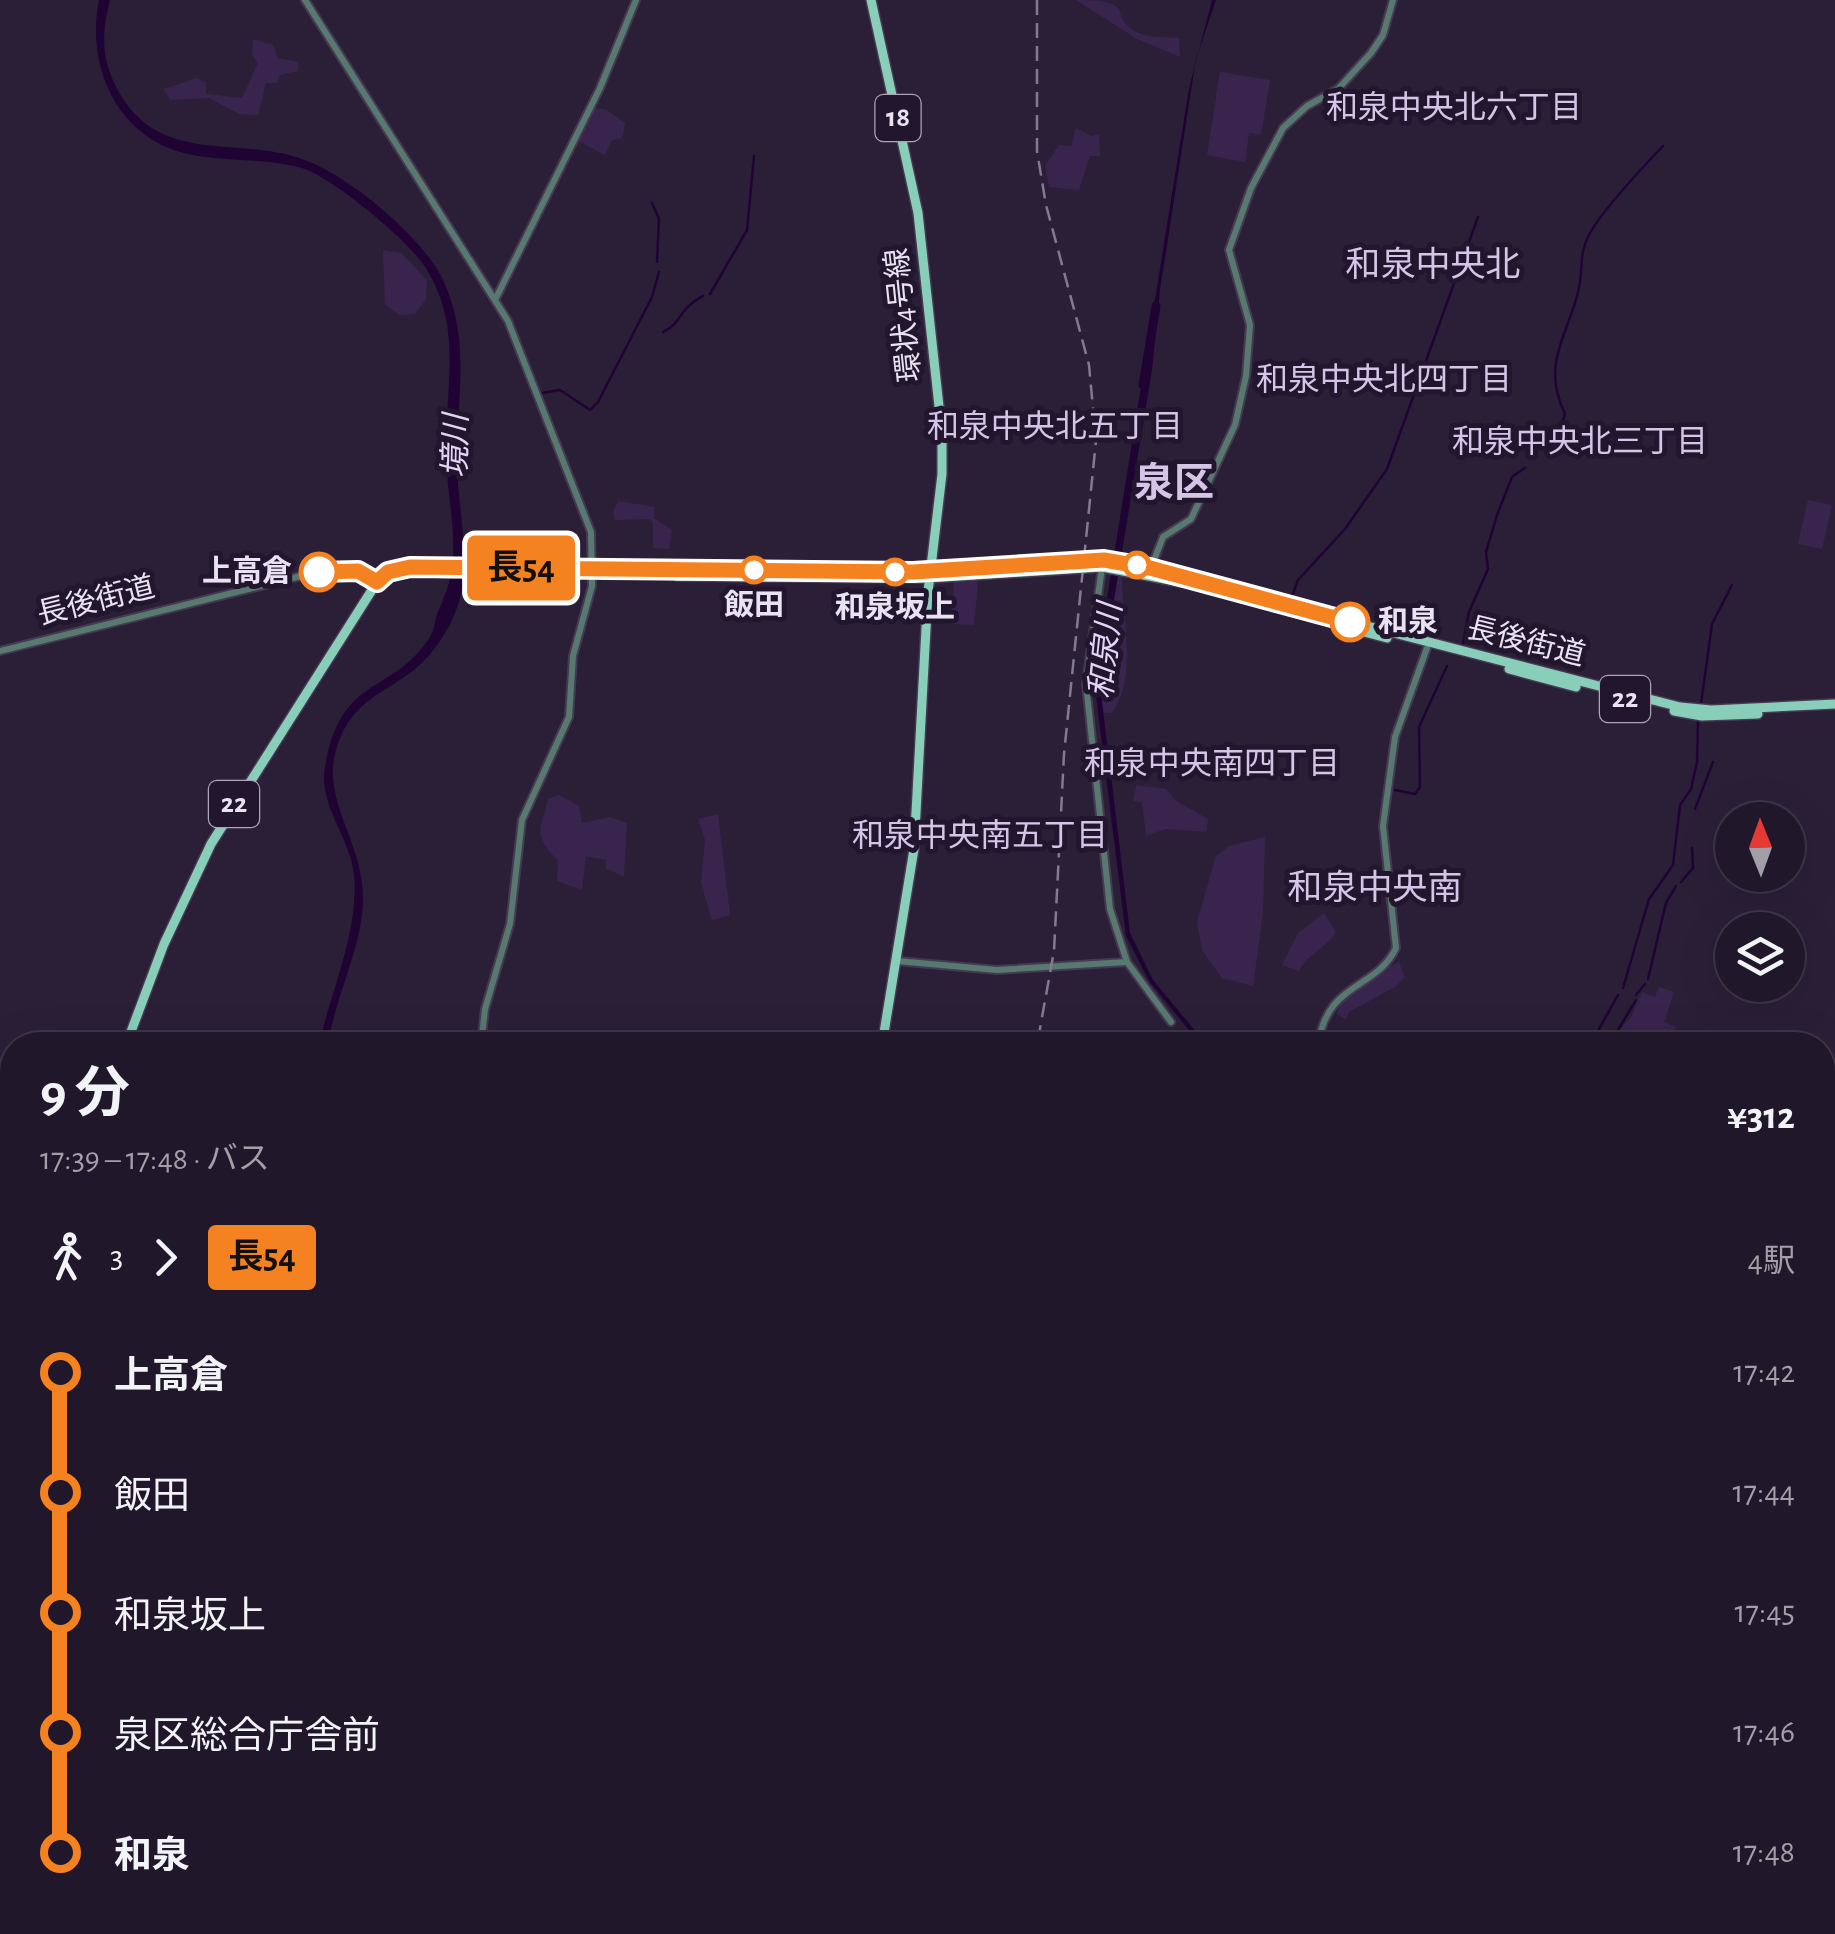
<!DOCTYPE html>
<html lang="ja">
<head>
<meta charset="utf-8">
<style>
	:root { --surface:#20172a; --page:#2d2436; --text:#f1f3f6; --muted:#a29fa8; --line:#3d3647 }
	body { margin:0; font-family:"Alegreya Sans","Noto Sans JP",sans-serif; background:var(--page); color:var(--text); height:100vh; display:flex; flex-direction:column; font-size:38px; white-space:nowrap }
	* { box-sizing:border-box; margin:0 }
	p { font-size:32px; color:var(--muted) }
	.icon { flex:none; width:55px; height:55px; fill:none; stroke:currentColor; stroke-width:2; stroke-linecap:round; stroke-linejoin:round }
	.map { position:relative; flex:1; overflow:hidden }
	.sheet { position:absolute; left:0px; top:1032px; width:1835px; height:902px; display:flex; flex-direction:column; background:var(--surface); border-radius:40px 40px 0 0; box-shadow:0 10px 40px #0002,0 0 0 2px var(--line) }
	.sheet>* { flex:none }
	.badge { padding:0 20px; border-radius:8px; font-size:35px; line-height:65px }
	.needle { width:65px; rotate:359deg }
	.tools { position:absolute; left:1715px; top:802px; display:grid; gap:20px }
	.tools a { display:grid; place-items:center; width:90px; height:90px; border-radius:50%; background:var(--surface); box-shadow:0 10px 40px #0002,0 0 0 2px var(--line); font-size:50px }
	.map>.badge { position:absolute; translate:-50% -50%; box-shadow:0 0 0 5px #fff }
	.legs { display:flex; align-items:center; gap:15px; height:110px; padding:0 40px; font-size:32px }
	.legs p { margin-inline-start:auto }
	.headline { display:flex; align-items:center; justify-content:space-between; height:170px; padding:0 40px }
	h1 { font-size:55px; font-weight:700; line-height:75px }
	ul { padding:0 40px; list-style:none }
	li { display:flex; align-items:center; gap:35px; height:120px; font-size:38px }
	li i { display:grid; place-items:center; width:15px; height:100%; margin:0 12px; background:currentColor }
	li i::after { content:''; width:25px; height:25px; margin:-12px; border:8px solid; border-radius:50%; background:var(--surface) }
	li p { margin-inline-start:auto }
	li:first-child i { background:linear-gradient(#0000 50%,currentColor 0) }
	li:last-child i { background:linear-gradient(currentColor 50%,#0000 0) }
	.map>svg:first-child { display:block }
</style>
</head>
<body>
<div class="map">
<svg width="1835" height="1934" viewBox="0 0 1835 1934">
	<rect width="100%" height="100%" fill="#2b1f38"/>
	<g fill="#39244e">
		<path d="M1076 0C1142 0 1105 17 1139 33 1150 38 1166 37 1179 38L1180 57 1137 39Z"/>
		<polygon points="253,39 273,45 278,58 298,62 298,71 280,75 277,83 266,83 258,115 239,114 209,98 170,100 164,89 197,78 206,83 206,94 242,98 258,63 252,54"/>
		<polygon points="1220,72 1270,80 1261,135 1249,133 1245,162 1207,155"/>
		<polygon points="595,108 607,110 625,123 622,138 612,140 605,155 578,141"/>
		<polygon points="1076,128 1091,136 1099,134 1100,156 1090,156 1079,190 1049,187 1045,166 1059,145 1071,146"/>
		<polygon points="383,250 401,253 427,280 426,299 415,314 400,315 385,305"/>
		<polygon points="1808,500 1832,505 1822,549 1798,544"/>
		<polygon points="618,501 655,507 654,518 672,530 669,549 653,548 653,522 649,519 615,520 613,512"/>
		<path d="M1117 574 1122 575C1121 619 1139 674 1112 713H1105C1089 690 1109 601 1117 574Z"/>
		<polygon points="978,581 974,625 950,624 954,582"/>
		<polygon points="1136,785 1166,789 1176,801 1208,819 1206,832 1165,829 1146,836 1142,802 1133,801"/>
		<path d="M559 795 579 806 582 823 610 817 627 823 624 876 606 869V860L586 856 582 890 557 881 558 861C533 833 540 833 548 799Z"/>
		<polygon points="718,814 730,915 712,920 701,883 705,840 698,819"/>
		<polygon points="1265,837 1263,913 1253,986 1222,978 1202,950 1197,922 1216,856 1229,846"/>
		<path d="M1324 913 1336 932C1327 947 1308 954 1299 971L1282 965 1298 933Z"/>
		<polygon points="1399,961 1405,977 1395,987 1349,1012 1346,1019 1336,1014 1344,995"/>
		<polygon points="1659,987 1674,992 1664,1022 1676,1027 1669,1045 1642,1045 1616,1034 1632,1016 1642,992 1655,997"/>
		<polygon points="0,1457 12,1459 12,1573 0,1571"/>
	</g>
	<g fill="#1f0333">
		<path d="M99 0H110C101 36 101 61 120 94 162 165 236 136 302 159 347 174 423 237 443 280 471 340 457 395 457 458 457 529 485 589 431 653 396 695 352 690 335 754 323 802 364 845 363 899 363 945 335 997 328 1045H319C331 991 359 931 354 875 351 838 318 806 325 767 341 673 392 696 430 637 435 629 435 618 439 609 467 554 445 504 446 446 446 384 462 328 427 270 411 242 335 180 305 169 269 158 230 162 193 155 119 142 85 68 99 0Z"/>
		<polygon points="1212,0 1216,0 1196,59 1160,290 1152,370 1100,685 1130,933 1153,980 1207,1045 1201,1045 1149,981 1126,936 1096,696 1096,667 1189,88"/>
	</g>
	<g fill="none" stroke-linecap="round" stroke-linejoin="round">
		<g stroke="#1f0333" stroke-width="2.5">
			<polyline points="652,203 659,219 657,262"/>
			<polyline points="710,294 747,230 754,156"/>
			<path d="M663 332C681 324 680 307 703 296"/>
			<polyline points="542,393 560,390 590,410 598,402 652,297 659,272"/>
			<path d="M1559 432 1565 414C1540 362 1569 335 1579 288 1583 269 1579 253 1589 235 1602 210 1642 168 1663 146"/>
			<polyline points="1291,599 1298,580 1345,529 1387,469 1478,217"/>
			<polyline points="1463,643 1469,612 1488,569 1486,552 1497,515 1512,477 1525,468"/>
			<polyline points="1102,664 1115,661"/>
			<polyline points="1701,704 1712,624 1732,585"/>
			<polyline points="1395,790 1415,794 1420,787 1419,727 1447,666"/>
			<polyline points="1695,809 1713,762"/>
			<polyline points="1681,882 1693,868 1692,848"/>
			<polyline points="1648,979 1666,903 1676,886"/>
			<polyline points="1623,988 1649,899 1673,865 1680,805 1691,789 1697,762 1698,722"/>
			<polyline points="1636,995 1645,984"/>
			<polyline points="1590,1045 1618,995"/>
			<polyline points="1609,1045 1636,1000"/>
			<polyline points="1374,1934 1384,1922"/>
		</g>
		<g stroke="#1f0333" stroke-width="9">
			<polyline points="1143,385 1156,306"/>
			<polyline points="1399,1934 1406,1922"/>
		</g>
		<g stroke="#463a52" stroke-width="10">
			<g id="minor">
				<polyline points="305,0 508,321 591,532 592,586 573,656 569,717 522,820 510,924 485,1009 481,1045"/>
				<polyline points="496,298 600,88 636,0"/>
				<polyline points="1102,567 1086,684 1110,909 1127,962 1171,1022"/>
				<polyline points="1149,573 1163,537 1191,519 1235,425 1246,376 1250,325 1229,250 1251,188 1283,128 1307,106 1338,89 1371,53 1383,35 1393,0"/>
				<polyline points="0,651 309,574 351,570 377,582"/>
				<polyline points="897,961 997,970 1127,962"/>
				<path d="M1318 1045C1327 981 1376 990 1396 948L1383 826 1395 737 1427 648"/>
				<polyline points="1822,1552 1835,1550"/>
				<polyline points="0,1750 12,1751"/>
				<polyline points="0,1863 12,1861"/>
				<polyline points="122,1922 123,1934"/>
				<polyline points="251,1922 252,1934"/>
				<polyline points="596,1922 604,1934"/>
				<polyline points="710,1934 712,1922"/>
				<polyline points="1121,1934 1124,1922"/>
			</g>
		</g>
		<g stroke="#463a52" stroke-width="12">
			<g id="major">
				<polyline points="871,0 918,213 942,434 942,474 928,592 914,849 882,1045"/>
				<polyline points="442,573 567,574"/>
				<polyline points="677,576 929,578 1102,567 1180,582"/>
				<polyline points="1349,628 1387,638"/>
				<polyline points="1509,669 1576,687"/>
				<polyline points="1674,711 1702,716 1758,714"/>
				<polyline points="126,1045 164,944 211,844 377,582 402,568 913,571 1120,562 1680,707 1711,710 1835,704"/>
				<polyline points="0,1272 12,1260"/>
				<polyline points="932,1922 936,1934"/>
			</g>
		</g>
		<use href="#minor" stroke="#58796f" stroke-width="6"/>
		<use href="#major" stroke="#88ceb9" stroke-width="9"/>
		<g stroke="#837a8f" stroke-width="2.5" stroke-dasharray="15 8" stroke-linecap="butt">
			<polyline points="1037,0 1037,151 1046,205 1089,365 1096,441 1064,754 1054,951 1037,1045"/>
			<polyline points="531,1934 537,1922"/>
		</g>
	</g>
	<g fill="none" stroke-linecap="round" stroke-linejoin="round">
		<g stroke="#fff" stroke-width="22">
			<polyline id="line-1" points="319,572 358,571 377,582 388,572 410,567 913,572 1104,560 1150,568 1350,622"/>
		</g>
		<use href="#line-1" stroke="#f58220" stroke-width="15"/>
	</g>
	<g fill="#fff" stroke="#f58220" stroke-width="5">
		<circle cx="1137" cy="565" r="12"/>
		<circle cx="754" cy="570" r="12"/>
		<circle cx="319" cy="572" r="18"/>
		<circle cx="895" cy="572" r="12"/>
		<circle cx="1350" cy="622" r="18"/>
	</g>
	<g text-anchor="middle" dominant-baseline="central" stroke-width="10" stroke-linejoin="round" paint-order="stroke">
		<g fill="#22152e" stroke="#ada4b8" stroke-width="2.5">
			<rect x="875.5" y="95" width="45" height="46" rx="8"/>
			<rect x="1600" y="676" width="50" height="46" rx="8"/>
			<rect x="209" y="781" width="50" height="46" rx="8"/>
		</g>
		<g font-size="28" font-weight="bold" fill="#e9e2f3">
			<text x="898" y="118">18</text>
			<text x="1625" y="699">22</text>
			<text x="234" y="804">22</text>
		</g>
		<g font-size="30" fill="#e9e2f3" stroke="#22152e">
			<text transform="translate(904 315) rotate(-96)">環状4号線</text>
			<text transform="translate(96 601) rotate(-14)">長後街道</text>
			<text transform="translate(1526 642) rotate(14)">長後街道</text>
		</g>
		<g font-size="30" font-weight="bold" fill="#e9e2f3" stroke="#22152e">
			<text x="292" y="572" text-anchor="end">上高倉</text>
			<text x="754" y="606">飯田</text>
			<text x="895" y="608">和泉坂上</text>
			<text x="1378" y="622" text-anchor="start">和泉</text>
		</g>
		<g font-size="32" fill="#d4c5e6" stroke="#22152e">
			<text x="1454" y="108">和泉中央北六丁目</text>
			<text x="1384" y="380">和泉中央北四丁目</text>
			<text x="1055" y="427">和泉中央北五丁目</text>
			<text x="1580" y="442">和泉中央北三丁目</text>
			<text x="1212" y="764">和泉中央南四丁目</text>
			<text x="980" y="836">和泉中央南五丁目</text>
		</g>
		<g font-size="32" font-style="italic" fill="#e4d5f7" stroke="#22152e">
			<text transform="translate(456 446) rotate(-89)">境川</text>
			<text transform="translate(1106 651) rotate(-84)">和泉川</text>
		</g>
		<g font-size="35" fill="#d4c5e6" stroke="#22152e">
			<text x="1433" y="265">和泉中央北</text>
			<text x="1375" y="888">和泉中央南</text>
		</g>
		<g font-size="40" font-weight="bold" fill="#d4c5e6" stroke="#22152e">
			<text x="1174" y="484">泉区</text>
		</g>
	</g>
</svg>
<div class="tools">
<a><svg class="needle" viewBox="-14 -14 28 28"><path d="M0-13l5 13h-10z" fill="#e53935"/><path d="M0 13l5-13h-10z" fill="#a29fa8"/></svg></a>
<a><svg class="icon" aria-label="layers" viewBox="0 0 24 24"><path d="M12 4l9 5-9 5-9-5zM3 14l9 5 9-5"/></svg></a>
</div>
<b class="badge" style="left:521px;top:568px;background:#f58220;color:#111">長54</b>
<section class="sheet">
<div class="headline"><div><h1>9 分</h1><p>17:39 – 17:48 · バス</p></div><b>¥312</b></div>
<div class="legs"><svg class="icon" aria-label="walk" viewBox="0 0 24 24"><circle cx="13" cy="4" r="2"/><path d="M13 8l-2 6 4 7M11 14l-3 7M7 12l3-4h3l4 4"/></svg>3<svg class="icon" aria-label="forward" viewBox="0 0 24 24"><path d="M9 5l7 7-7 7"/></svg><b class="badge" style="background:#f58220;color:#111">長54</b><p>4駅</p></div>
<ul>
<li><i style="color:#f58220"></i><b>上高倉</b><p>17:42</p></li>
<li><i style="color:#f58220"></i><span>飯田</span><p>17:44</p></li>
<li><i style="color:#f58220"></i><span>和泉坂上</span><p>17:45</p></li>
<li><i style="color:#f58220"></i><span>泉区総合庁舎前</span><p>17:46</p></li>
<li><i style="color:#f58220"></i><b>和泉</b><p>17:48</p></li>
</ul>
</section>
</div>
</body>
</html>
